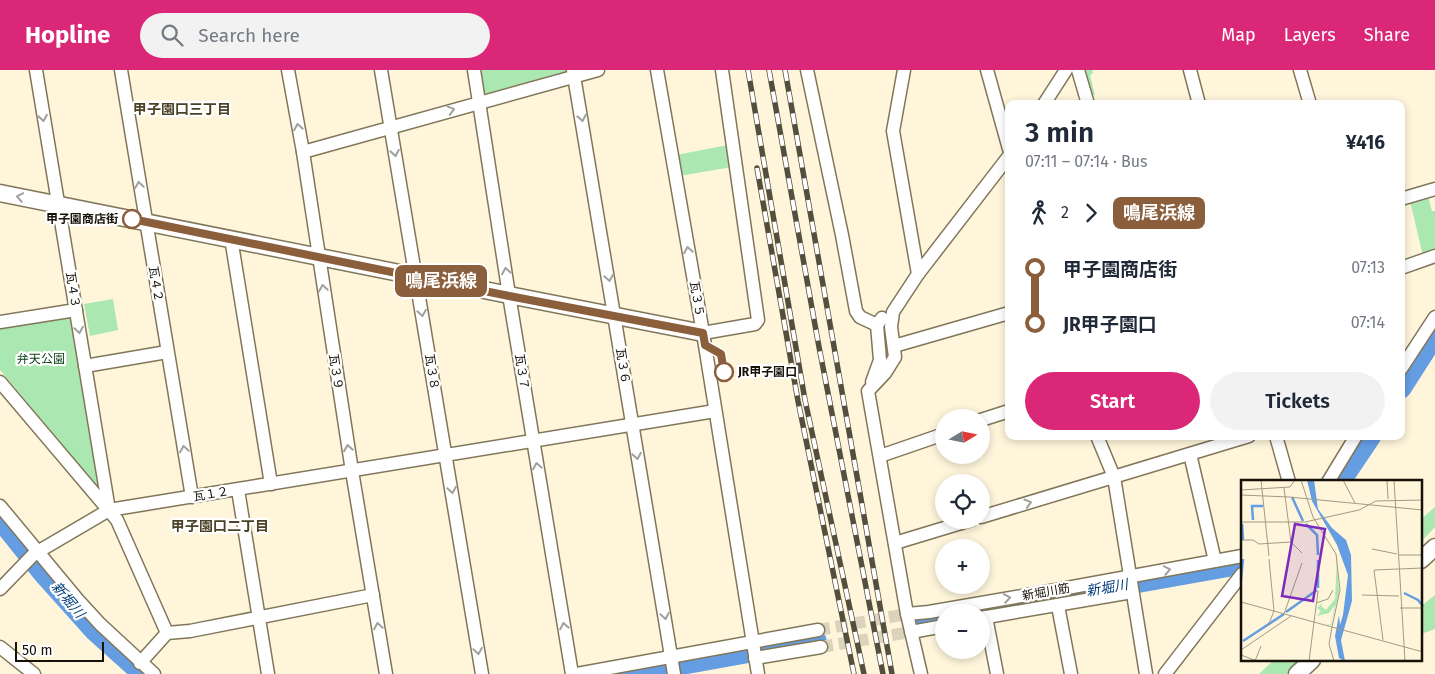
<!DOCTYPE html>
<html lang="en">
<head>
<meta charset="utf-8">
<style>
	:root { --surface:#fff; --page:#f2f2f3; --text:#1f2937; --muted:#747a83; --accent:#db2777 }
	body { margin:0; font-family:"Fira Sans","Noto Sans JP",sans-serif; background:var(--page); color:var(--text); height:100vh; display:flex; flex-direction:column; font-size:19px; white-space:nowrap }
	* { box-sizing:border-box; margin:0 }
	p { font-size:16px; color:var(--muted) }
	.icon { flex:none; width:28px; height:28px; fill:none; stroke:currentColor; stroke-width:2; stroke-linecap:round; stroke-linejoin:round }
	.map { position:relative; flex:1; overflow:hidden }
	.details { position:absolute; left:1005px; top:30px; width:400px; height:340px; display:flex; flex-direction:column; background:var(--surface); border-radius:10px; box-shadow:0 2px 8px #0003 }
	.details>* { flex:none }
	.badge { padding:0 10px; border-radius:8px; font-size:18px; line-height:32px }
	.needle { width:32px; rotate:80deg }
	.fabs { position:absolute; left:935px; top:339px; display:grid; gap:10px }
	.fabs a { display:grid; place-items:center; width:55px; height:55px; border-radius:50%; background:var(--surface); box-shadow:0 2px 8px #0003; font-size:25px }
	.scale { position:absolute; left:15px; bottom:12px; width:89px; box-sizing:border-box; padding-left:5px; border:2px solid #161107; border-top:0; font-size:14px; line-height:18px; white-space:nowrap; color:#161107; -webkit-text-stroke:4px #fff; paint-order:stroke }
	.map>.badge { position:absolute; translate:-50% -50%; box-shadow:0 0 0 2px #fff }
	.legs { display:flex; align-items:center; gap:8px; height:55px; padding:0 20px; font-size:16px }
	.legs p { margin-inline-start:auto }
	.headline { display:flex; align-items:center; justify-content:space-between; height:85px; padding:0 20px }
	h1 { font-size:28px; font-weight:600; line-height:38px }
	.primary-button { display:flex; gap:10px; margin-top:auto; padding:10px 20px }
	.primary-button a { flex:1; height:58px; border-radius:30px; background:var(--accent); color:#fff; font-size:20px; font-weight:600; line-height:58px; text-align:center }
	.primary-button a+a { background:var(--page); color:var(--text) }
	ul { padding:0 20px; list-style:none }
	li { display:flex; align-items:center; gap:18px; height:55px; font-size:19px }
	li i { display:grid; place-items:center; width:8px; height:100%; margin:0 6px; background:currentColor }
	li i::after { content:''; width:12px; height:12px; margin:-6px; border:4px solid; border-radius:50%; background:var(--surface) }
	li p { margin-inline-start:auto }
	li:first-child i { background:linear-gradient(#0000 50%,currentColor 0) }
	li:last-child i { background:linear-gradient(currentColor 50%,#0000 0) }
	header { display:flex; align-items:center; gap:30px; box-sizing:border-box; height:70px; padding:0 25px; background:var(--accent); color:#fff }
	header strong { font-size:24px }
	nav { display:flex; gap:28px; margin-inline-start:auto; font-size:18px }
	.search { width:350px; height:45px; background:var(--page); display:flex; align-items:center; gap:12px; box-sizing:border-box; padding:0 18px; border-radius:28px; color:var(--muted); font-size:19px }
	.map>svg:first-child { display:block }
</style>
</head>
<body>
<header>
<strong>Hopline</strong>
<div class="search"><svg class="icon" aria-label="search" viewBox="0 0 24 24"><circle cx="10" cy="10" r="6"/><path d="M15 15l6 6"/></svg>Search here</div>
<nav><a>Map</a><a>Layers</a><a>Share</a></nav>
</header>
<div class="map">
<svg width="1435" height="604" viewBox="0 0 1435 604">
	<rect width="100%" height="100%" fill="#fef5db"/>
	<g fill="#abe7b0">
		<polygon points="480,0 569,0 569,4 489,25 483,22"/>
		<polygon points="1086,0 1092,0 1093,3 1090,5 1095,25 1091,25"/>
		<polygon points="728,75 732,97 679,106 676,85"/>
		<polygon points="1428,126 1432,141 1435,141 1435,182 1423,186 1410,131"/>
		<polygon points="113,229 118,260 90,266 84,234"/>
		<polygon points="73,243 99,414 95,416 0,300 0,256"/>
		<polygon points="1435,437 1435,457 1421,472 1421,449"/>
		<polygon points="1435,525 1435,559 1421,564 1421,536"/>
		<polygon points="1274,590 1305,590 1291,604 1259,604"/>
	</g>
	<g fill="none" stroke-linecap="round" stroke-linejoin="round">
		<g stroke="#659de3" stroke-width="21">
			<polyline points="1401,318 1435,265"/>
			<polyline points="1340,412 1371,366"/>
			<polyline points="0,449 43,503 95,561 143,604"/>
			<polyline points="972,542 1242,494"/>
			<polyline points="917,552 944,547"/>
			<polyline points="629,604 816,570"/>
		</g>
		<g stroke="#dbd3bb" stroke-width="12" stroke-dasharray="12 6" stroke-linecap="butt">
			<polyline points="818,560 907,544"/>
			<polyline points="821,577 911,562"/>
		</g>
		<g stroke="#817659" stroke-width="15">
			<g id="minor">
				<polyline points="36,0 109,440"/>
				<polyline points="121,0 192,427"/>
				<polyline points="288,0 303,82 352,401 386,604"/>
				<polyline points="381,0 482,604"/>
				<polyline points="474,0 509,225 572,604"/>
				<polyline points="573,0 674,604"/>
				<polyline points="657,0 703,263 758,604"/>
				<polyline points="807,0 842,165 856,241 860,247 877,255"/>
				<polyline points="904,0 893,61 918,204"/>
				<polyline points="987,0 1009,79"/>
				<polyline points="1078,0 1088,34"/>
				<polyline points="1190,0 1199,34"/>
				<polyline points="1300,0 1310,34"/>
				<polyline points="1044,34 1066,0"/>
				<polyline points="303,82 598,0"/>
				<polyline points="1401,129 1435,119"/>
				<polyline points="231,168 271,414"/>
				<polyline points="1401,198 1435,186"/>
				<polyline points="0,252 76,240"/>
				<polyline points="703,263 755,254 758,250 722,0"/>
				<polyline points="894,276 1009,243"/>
				<polyline points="85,296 167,282"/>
				<polyline points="1401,299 1435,247"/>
				<polyline points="0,312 117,450 167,563"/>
				<polyline points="872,312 880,290 877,255 882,248"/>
				<polyline points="981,350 1009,341"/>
				<polyline points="1097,366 1114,407 1146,604"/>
				<polyline points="1276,366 1289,412"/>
				<polyline points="1190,384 1215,491"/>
				<polyline points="880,386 944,364"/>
				<polyline points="1328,412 1356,366"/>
				<polyline points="238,420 268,604"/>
				<polyline points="0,436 78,530 100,554 154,604"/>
				<polyline points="981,447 1249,366"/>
				<polyline points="895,473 971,450"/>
				<polyline points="0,519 34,484 109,440 715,341"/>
				<polyline points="1058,536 1071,604"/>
				<polyline points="907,544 929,542 1045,522 1242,486"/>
				<polyline points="986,547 997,604"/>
				<polyline points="981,548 1132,522"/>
				<polyline points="911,562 944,556"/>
				<polyline points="0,577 34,604"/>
				<polyline points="755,588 821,577"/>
				<polyline points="140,593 167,563 190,561 373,525"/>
				<polyline points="577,604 818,560"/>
				<polyline points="921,604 907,544 868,321 885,303 895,287 891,257 893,242 918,204 1009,86"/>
				<polyline points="1165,604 1242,504"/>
			</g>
		</g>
		<g stroke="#817659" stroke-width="19">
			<g id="major">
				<polyline points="0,123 509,225 703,263"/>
				<polyline points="1421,490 1435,477"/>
				<polyline points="1297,604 1312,590"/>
			</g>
		</g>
		<use href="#minor" stroke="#fff" stroke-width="12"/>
		<use href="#major" stroke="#fff" stroke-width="16"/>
		<g stroke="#544e3f" stroke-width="5.5">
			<g id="rail">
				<polyline points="748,0 805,330 864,604"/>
				<polyline points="769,0 819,277 883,604"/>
				<polyline points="785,0 892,604"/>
				<polyline points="757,98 798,331 854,604"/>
			</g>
		</g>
		<use href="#rail" stroke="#fff" stroke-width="4" stroke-dasharray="11" stroke-linecap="butt"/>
	</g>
	<defs><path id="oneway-chevron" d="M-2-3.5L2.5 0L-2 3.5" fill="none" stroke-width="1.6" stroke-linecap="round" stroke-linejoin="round" transform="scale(1.25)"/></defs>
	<g stroke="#a2a09c">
		<use href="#oneway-chevron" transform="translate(451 40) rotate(-15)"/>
		<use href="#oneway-chevron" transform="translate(43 48) rotate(81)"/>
		<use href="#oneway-chevron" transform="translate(582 48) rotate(80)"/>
		<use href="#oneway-chevron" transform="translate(298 57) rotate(-100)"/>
		<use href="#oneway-chevron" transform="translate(395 83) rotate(80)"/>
		<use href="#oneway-chevron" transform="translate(139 115) rotate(-99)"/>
		<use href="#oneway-chevron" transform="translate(20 127) rotate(-169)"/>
		<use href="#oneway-chevron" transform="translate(688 180) rotate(-100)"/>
		<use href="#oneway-chevron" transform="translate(506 201) rotate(-99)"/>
		<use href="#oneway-chevron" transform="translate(609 208) rotate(80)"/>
		<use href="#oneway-chevron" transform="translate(323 218) rotate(-99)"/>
		<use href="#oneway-chevron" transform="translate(422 243) rotate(81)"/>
		<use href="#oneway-chevron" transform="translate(79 260) rotate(81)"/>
		<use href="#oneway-chevron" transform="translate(348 378) rotate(-99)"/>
		<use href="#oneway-chevron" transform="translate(184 379) rotate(-99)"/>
		<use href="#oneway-chevron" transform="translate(637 386) rotate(80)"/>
		<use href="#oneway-chevron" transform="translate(537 396) rotate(-100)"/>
		<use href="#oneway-chevron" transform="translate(452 420) rotate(81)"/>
		<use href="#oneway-chevron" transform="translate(1028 433) rotate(-17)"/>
		<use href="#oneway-chevron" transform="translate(1167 500) rotate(-11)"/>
		<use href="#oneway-chevron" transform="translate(1007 528) rotate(-10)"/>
		<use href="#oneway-chevron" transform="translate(665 546) rotate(80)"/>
		<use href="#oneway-chevron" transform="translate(378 556) rotate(-99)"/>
		<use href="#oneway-chevron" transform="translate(564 556) rotate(-100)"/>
		<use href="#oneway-chevron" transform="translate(478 581) rotate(81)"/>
	</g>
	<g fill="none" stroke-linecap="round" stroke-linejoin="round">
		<g stroke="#fff" stroke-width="11">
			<polyline id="line-1" points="132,149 509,226 703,263 705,275 721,284 724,302"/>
		</g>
		<use href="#line-1" stroke="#8b5e3c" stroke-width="8"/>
	</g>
	<g fill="#fff" stroke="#8b5e3c" stroke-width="2.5">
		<circle cx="132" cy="149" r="9"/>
		<circle cx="724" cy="302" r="9"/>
	</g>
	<g text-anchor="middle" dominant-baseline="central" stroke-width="4.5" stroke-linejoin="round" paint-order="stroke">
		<g font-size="12" font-weight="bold" fill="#161107" stroke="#fff" text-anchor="end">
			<text x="118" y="149">甲子園商店街</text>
			<text x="738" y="302" text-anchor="start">JR甲子園口</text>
		</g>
		<g font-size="12" fill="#161107" stroke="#fff">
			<text transform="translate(156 214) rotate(80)">瓦４２</text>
			<text transform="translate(73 220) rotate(81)">瓦４３</text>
			<text transform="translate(697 229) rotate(80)">瓦３５</text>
			<text transform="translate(623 296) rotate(81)">瓦３６</text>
			<text transform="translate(336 302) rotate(81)">瓦３９</text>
			<text transform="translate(432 302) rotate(81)">瓦３８</text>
			<text transform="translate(522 302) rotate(81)">瓦３７</text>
			<text transform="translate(211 424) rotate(-10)">瓦１２</text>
			<text transform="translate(1046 522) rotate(-10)">新堀川筋</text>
		</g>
		<g font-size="12" fill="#063e14" stroke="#fff">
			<text x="41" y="289">弁天公園</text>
		</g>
		<g font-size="14" font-weight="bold" fill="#4c4227" stroke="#fff">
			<text x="182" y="39">甲子園口三丁目</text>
			<text x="220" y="456">甲子園口二丁目</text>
		</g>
		<g font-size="14" font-style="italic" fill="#003d7b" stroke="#fff">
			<text transform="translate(1107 518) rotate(-10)">新堀川</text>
			<text transform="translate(68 530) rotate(50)">新堀川</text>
		</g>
	</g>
	<g transform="translate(1241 410)">
		<rect width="181" height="181" fill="#fef5db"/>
		<path d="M96 78 98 112 90 145 85 144H90L94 125 88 133 76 136 80 131 76 128 82 122 80 126 85 130 94 119Z" fill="#abe7b0"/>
		<path d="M66 0H73L77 29 91 48 105 60 110 75 111 121 100 160 104 181 98 178 94 156 98 135 99 145 102 135 107 95 96 65 71 21Z" fill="#659de3"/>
		<path fill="none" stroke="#659de3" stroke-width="2.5" d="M51 17 62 41M12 40 11 26H22M1 44 2 60M65 44 76 55 77 75M0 100 2 79M77 108V80M163 113 177 120 182 126M45 132 76 110M2 161 43 134"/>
		<path fill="none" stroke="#a19a86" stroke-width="1" d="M20 0 28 76M60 0 72 37 95 74 99 110 91 147M102 0 114 23M146 0 147 19M153 0 164 181M43 8 50 62 61 73M0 10 49 7 54 0M0 15 48 17 182 30M0 42H64L118 30 135 21 182 20M0 60H12L18 64 50 62M131 69 156 74M158 75H182M121 115 158 116M0 122 182 172M75 123 87 119 92 110M159 128H182M43 134 61 83M27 146 33 131 28 79M91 147 88 164 93 181M142 160 133 90 182 88M0 170 50 136M0 175 16 181M14 181 20 166M68 181 77 111"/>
		<path fill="#7b2cbf" fill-opacity="0.15" stroke="#7b2cbf" stroke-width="2.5" d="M54 44 84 49 72 121 41 116Z"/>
		<rect width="181" height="181" fill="none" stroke="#161107" stroke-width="2.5"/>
	</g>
</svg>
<div class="fabs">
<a><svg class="needle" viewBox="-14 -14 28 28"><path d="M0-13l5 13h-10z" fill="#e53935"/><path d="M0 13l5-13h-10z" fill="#747a83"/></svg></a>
<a><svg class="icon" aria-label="locate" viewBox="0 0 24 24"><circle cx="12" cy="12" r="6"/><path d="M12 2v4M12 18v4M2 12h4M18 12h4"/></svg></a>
<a>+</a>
<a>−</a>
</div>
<div class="scale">50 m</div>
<b class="badge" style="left:441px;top:211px;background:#8b5e3c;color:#fff">鳴尾浜線</b>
<section class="details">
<div class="headline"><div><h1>3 min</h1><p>07:11 – 07:14 · Bus</p></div><b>¥416</b></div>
<div class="legs"><svg class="icon" aria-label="walk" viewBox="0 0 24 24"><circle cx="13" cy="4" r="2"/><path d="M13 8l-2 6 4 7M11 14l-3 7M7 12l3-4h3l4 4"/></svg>2<svg class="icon" aria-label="forward" viewBox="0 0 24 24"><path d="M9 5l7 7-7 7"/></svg><b class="badge" style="background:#8b5e3c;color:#fff">鳴尾浜線</b></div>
<ul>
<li><i style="color:#8b5e3c"></i><b>甲子園商店街</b><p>07:13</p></li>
<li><i style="color:#8b5e3c"></i><b>JR甲子園口</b><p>07:14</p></li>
</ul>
<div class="primary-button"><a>Start</a><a>Tickets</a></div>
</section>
</div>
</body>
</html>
